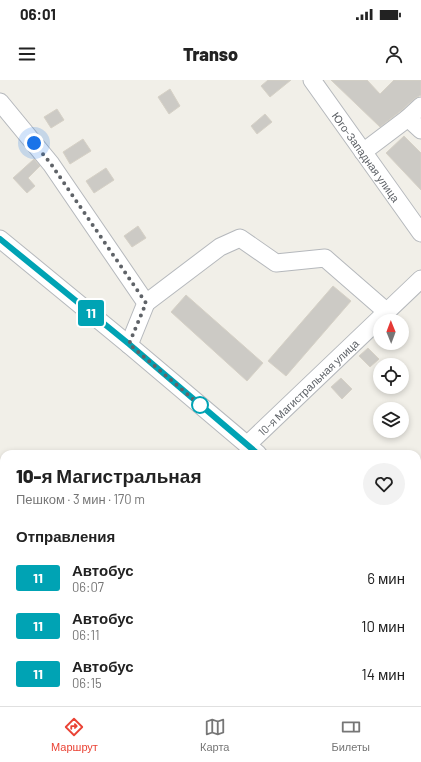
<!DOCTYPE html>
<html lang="ru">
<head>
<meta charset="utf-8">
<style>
	:root { --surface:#fff; --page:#f2f2f2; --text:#222; --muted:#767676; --line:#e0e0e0; --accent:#ea4335 }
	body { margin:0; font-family:Barlow,sans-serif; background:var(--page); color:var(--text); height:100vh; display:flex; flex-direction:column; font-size:15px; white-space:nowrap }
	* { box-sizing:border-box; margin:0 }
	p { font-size:13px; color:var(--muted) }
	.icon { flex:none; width:22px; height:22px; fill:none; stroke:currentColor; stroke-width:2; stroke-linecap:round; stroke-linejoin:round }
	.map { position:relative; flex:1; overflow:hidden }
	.details { position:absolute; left:0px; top:370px; width:421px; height:256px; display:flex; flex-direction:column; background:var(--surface); border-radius:12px 12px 0 0; box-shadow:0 2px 6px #0003 }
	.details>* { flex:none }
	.badge { padding:0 8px; border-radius:3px; font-size:14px; line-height:26px }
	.needle { width:26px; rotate:359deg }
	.controls { position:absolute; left:373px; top:234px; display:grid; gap:8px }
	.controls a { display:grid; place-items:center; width:36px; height:36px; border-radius:50%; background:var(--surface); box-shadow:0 2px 6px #0003; font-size:20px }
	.you { position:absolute; width:20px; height:20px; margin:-10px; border:3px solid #fff; border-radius:50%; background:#1a73e8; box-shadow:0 0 0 6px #1a73e833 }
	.map>.badge { position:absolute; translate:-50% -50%; box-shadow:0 0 0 2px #fff }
	h2 { padding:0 16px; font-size:15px; line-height:36px }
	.round { display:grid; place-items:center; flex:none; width:42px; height:42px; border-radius:21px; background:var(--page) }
	.overview { display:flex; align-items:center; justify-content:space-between; height:68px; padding:0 16px }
	h1 { font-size:19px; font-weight:800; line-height:30px }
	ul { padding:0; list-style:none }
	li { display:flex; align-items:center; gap:12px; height:48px; padding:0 16px }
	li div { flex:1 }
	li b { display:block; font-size:15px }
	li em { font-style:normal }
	li .badge { min-width:44px; font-weight:700; text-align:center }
	.status { display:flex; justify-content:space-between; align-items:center; height:28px; padding:0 20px; background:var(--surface); direction:ltr }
	.status svg { height:11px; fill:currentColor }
	header { display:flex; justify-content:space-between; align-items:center; height:52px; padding:0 16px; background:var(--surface); font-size:18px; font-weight:800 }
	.tab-bar { display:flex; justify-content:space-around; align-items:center; height:56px; border-top:1px solid var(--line); background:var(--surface); font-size:11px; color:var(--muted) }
	.tab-bar a { display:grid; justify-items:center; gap:2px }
	.tab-bar .active { color:var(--accent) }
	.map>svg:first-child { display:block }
</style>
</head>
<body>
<div class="status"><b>06:01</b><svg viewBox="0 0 49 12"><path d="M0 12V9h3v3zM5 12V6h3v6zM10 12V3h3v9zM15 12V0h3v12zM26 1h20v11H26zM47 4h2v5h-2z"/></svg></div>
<header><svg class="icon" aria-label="menu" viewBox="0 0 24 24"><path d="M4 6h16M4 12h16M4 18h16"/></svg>Transo<svg class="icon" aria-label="person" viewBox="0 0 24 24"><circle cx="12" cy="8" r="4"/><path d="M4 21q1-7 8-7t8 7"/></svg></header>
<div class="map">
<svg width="421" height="626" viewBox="0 0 421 626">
	<rect width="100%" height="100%" fill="#f1efe8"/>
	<polygon fill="#e0deda" points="417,527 421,531 421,626 267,626 261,622 417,622"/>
	<g fill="#cccac5" stroke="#d6d1c6">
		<polygon points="268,0 291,0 270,17 261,6"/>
		<polygon points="331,0 367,0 380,14 394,0 421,0 421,15 414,19 402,30 380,47"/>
		<polygon points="170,9 180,26 169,34 158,17"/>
		<polygon points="57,29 64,40 51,48 44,37"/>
		<polygon points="265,34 272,42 257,54 251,46"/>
		<polygon points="404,56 421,73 421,110 386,73"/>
		<polygon points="83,59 91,71 70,84 63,72"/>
		<polygon points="34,79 40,86 28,98 35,106 27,113 13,98"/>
		<polygon points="106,88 114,100 94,113 86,101"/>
		<polygon points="138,146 146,158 132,167 124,156"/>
		<polygon points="333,206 351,221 286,296 268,281"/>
		<polygon points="186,215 263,283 247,301 171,232"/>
		<polygon points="368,268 379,279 370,287 359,276"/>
		<polygon points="341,298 352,309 342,319 331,307"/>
	</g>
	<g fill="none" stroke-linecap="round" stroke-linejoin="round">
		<g stroke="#b5b8bc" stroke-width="19">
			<g id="minor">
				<path id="s1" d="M312 0 421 153"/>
				<polyline points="0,22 51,84 146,223 129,265"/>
				<polyline points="408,38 421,50"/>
				<polyline points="363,72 408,38 421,26"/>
				<polyline points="0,159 129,265 258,374"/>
				<polyline points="146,223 220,167 240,158 276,183 325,178 387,232"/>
				<path id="s2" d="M247 365 421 199"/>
				<polyline points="417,508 421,511"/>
				<polyline points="417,567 421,570 417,575"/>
				<polyline points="299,622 304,626"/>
				<polyline points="379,626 382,622"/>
			</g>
		</g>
		<use href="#minor" stroke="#fff" stroke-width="17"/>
	</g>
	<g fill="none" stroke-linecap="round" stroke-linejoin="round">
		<g stroke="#fff" stroke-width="9">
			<polyline id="line" points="0,159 129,264 258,374"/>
		</g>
		<use href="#line" stroke="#00a3b4" stroke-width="6"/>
		<polyline stroke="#5f6368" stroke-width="4" stroke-dasharray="0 7.2" points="34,63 51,84 146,223 129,264 200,325"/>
	</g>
	<circle fill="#fff" stroke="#00a3b4" stroke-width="2" cx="200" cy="325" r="8"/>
	<g text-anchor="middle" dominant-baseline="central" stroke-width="3" stroke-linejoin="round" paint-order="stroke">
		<g font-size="11" fill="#5f6368" stroke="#fff">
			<text stroke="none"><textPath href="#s1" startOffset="94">Юго-Западная улица</textPath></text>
			<text stroke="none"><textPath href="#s2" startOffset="84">10-я Магистральная улица</textPath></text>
		</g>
	</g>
</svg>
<div class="controls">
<a><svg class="needle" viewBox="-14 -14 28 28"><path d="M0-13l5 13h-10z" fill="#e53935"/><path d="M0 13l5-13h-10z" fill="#767676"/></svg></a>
<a><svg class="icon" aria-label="locate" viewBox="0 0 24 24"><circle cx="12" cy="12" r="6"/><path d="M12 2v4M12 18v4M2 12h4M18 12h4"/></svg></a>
<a><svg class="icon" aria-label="layers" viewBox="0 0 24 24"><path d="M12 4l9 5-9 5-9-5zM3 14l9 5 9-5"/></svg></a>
</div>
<div class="you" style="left:34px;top:63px"></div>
<b class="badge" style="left:91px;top:233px;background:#00a3b4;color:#fff">11</b>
<section class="details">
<div class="overview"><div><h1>10-я Магистральная</h1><p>Пешком · 3 мин · 170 m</p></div><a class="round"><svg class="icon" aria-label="heart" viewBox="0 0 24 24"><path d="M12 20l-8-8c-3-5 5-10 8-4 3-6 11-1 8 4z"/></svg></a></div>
<h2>Отправления</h2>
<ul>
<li><span class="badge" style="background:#00a3b4;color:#fff">11</span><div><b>Автобус</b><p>06:07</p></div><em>6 мин</em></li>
<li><span class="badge" style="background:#00a3b4;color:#fff">11</span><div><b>Автобус</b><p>06:11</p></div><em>10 мин</em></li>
<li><span class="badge" style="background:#00a3b4;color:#fff">11</span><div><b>Автобус</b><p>06:15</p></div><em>14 мин</em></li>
</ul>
</section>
</div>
<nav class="tab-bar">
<a class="active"><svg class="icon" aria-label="directions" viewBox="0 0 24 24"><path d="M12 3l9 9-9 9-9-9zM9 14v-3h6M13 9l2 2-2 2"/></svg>Маршрут</a>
<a><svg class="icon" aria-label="map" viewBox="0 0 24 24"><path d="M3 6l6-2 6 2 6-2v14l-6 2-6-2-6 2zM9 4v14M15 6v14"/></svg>Карта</a>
<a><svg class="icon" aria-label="tickets" viewBox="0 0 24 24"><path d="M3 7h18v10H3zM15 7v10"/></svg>Билеты</a>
</nav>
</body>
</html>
